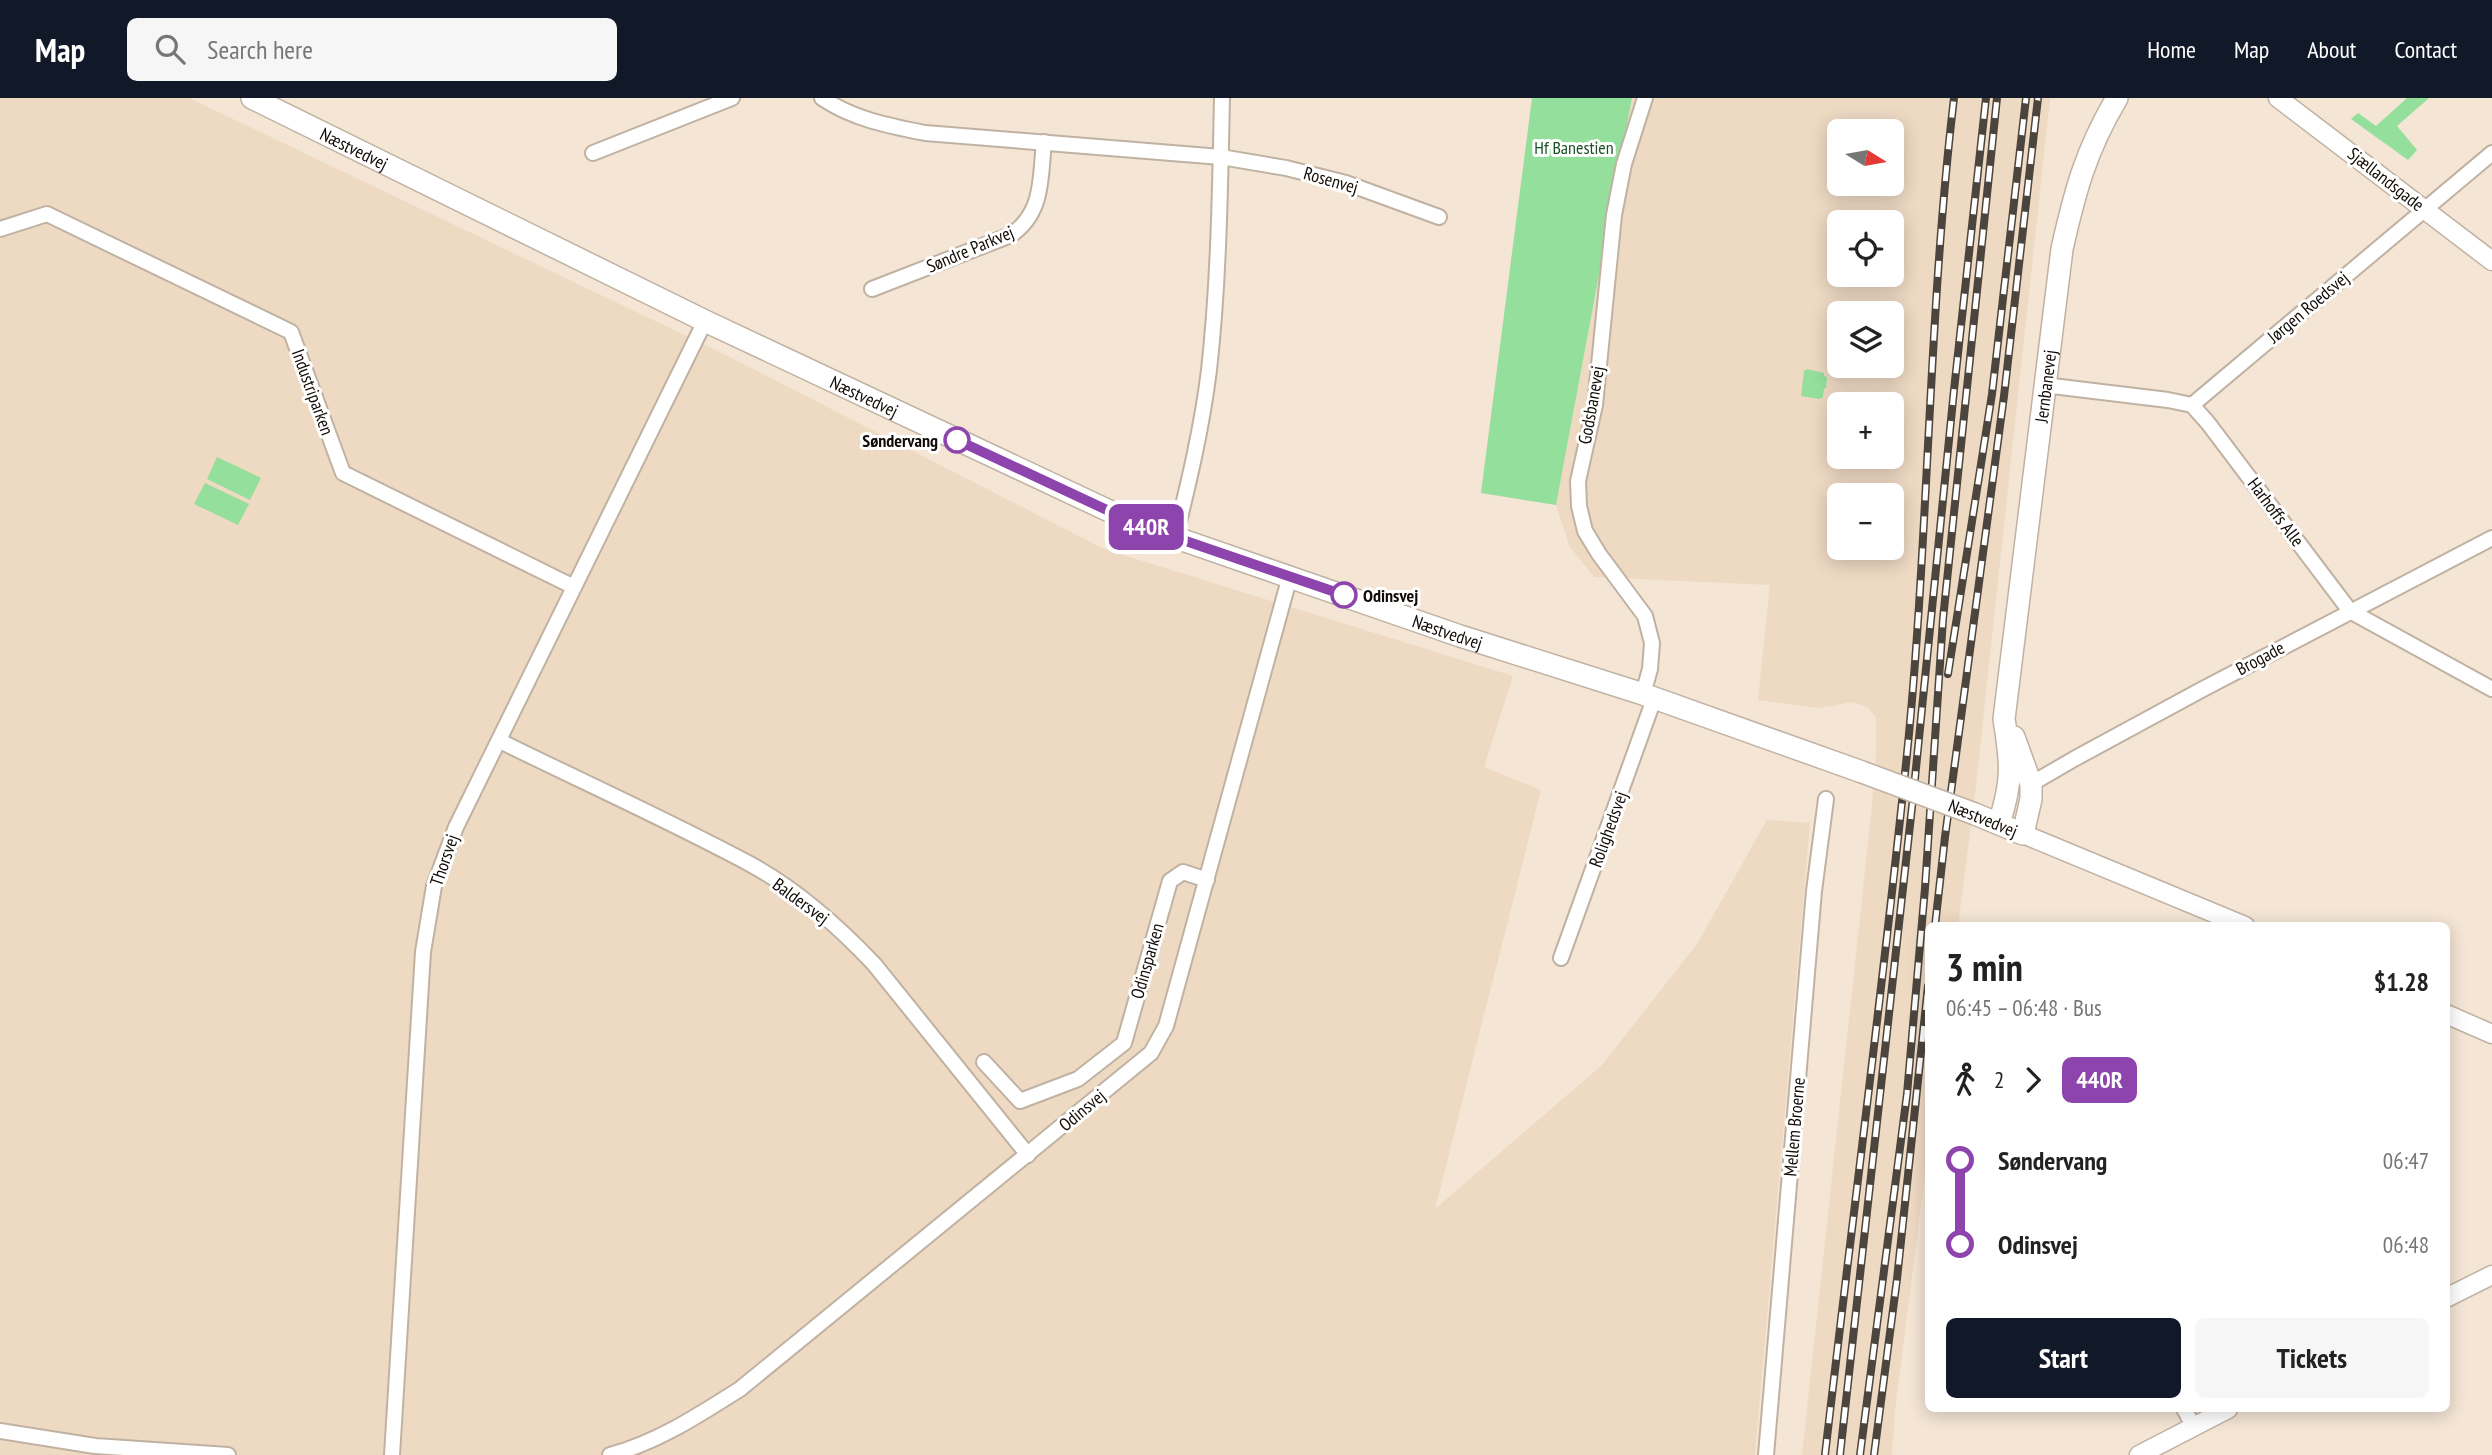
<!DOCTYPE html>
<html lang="en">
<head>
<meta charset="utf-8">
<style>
	:root { --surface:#fff; --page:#f6f6f6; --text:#222; --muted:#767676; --accent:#111827 }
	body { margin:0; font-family:"PT Sans Narrow",sans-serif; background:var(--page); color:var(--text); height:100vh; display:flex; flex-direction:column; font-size:26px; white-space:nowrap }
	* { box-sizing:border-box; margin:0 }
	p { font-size:23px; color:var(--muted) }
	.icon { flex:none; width:38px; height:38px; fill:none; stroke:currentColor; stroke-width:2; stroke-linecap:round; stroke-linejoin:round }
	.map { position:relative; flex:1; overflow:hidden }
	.sheet { position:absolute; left:1925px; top:824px; width:525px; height:490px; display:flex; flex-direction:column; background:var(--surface); border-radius:10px; box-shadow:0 4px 18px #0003 }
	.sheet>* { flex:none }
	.badge { padding:0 14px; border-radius:10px; font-size:24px; line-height:46px }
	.needle { width:46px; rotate:101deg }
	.buttons { position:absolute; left:1827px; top:21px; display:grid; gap:14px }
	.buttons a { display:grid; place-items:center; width:77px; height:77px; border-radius:10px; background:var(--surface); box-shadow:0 4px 18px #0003; font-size:35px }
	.map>.badge { position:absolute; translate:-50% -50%; box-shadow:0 0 0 4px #fff }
	.legs { display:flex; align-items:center; gap:10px; height:77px; padding:0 21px; font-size:23px }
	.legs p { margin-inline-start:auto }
	.summary { display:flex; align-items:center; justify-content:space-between; height:119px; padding:0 21px }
	h1 { font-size:38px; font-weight:700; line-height:52px }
	.action { display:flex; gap:14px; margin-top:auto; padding:14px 21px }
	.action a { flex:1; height:80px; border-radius:10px; background:var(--accent); color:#fff; font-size:28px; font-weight:700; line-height:80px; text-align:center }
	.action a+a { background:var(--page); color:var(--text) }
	ul { padding:0 21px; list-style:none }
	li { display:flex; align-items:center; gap:24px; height:84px; font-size:26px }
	li i { display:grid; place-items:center; width:10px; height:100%; margin:0 9px; background:currentColor }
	li i::after { content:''; width:18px; height:18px; margin:-9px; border:5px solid; border-radius:50%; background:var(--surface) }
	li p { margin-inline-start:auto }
	li:first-child i { background:linear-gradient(#0000 50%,currentColor 0) }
	li:last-child i { background:linear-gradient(currentColor 50%,#0000 0) }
	header { display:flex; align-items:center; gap:42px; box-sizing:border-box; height:98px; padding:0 35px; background:var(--accent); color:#fff }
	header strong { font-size:33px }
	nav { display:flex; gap:38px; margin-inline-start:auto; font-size:24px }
	.search { width:490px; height:63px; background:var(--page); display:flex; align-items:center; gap:18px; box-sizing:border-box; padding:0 24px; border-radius:10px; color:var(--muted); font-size:26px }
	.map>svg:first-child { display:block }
</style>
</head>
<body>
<header>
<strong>Map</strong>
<div class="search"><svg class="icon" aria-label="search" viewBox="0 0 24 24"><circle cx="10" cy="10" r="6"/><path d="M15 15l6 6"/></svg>Search here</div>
<nav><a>Home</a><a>Map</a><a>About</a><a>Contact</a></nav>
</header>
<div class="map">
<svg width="2492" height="1357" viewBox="0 0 2492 1357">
	<rect width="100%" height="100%" fill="#f4e5d5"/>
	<g fill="#eed9c3" fill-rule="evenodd">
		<polygon points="0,0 189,0 720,254 1104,451 1513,578 1484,669 1541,692 1435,1111 1602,967 1697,846 1767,722 1810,725 1755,1357 0,1357"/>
		<path d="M1632 0H2050L1976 688 1958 828H1928V1053L1895 1312 1892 1357H1802L1871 717 1876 655V619L1867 609 1852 604 1819 610 1758 602 1770 487 1594 479 1570 449 1556 407ZM1839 33H1892V86H1839ZM1839 124H1892V177H1839ZM1839 215H1892V268H1839ZM1839 306H1892V359H1839ZM1839 397H1892V450H1839Z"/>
	</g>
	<g fill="#94df9c">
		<polygon points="1532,0 1632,0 1556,407 1481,395"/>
		<polygon points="2407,0 2429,0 2397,28 2417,52 2408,62 2351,21 2358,15 2376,28"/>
		<polygon points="1807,271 1824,275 1824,278 1827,279 1826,291 1824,290 1823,299 1820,301 1801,298 1804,273"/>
		<polygon points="217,359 261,380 250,402 207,381"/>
		<polygon points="205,385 249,406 238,427 194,406"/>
	</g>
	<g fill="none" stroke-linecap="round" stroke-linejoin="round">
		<g stroke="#c0b2a3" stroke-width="18">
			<g id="minor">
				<path d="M822 0C853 21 889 28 925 35L1221 59 1286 70 1346 85 1439 119"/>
				<polyline points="593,55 732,0"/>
				<polyline points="0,131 47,116 291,234 343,375 572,488"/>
				<path d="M872 191 1011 137C1044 114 1040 80 1044 44"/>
				<polyline points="2044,287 2168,302 2192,307 2208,325 2350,513 2492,591"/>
				<polyline points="2192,307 2492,55"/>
				<path d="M1175 440C1189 384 1202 329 1209 272 1219 182 1220 91 1222 0"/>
				<polyline points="1643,596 1650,571 1652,545 1645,518 1599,456 1585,433 1579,408 1578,383 1595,307 1614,117 1624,66 1645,0"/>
				<path d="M500 643C583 684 668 722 750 766 796 791 838 828 874 866L1028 1057"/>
				<polyline points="2031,686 2074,661 2203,591 2492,440"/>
				<polyline points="1561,860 1654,601"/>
				<polyline points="984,964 1020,1003 1078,981 1124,945 1170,783 1183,774 1207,782"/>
				<polyline points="2184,1311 2194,1329"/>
				<polyline points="0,1333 95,1348 228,1357"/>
				<polyline points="392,1357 423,854 434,788 456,729 705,223"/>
				<path d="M610 1357C658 1344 699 1317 740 1291L1151 955 1166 928 1290 478"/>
				<polyline points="1766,1357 1814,793 1826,701"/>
			</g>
		</g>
		<g stroke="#c0b2a3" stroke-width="21">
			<g id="tertiary">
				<polyline points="2278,0 2492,163"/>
				<polyline points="2023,736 2245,828"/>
				<polyline points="2446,916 2492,936"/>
				<polyline points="2446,1200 2492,1177"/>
				<polyline points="2139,1357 2228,1311"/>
			</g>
		</g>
		<g stroke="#c0b2a3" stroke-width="24">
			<g id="secondary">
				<path id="s1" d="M252 0 705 223 1139 427 1460 538 1643 596 1862 674"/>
				<polyline points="1975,716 2023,736 2031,701 2031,686 2014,639"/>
				<path id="s2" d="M1999 725C2013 683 2011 664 2004 621L2062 151C2075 93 2086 52 2117 0"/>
			</g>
		</g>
		<use href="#minor" stroke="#fff" stroke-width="14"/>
		<use href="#tertiary" stroke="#fff" stroke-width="18"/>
		<use href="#secondary" stroke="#fff" stroke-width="21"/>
		<g stroke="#4c453d" stroke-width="8">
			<g id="rail">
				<polyline points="1948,576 1992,296 2026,0"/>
				<polyline points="1935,828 1945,739 2004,298 2038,0"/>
				<path d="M1825 1357C1852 1123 1883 890 1907 656 1929 438 1928 218 1954 0"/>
				<polyline points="1840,1357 1913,700 1954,292 1986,0"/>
				<polyline points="1860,1357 1907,996 1925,790 1943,521 1997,0"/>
				<polyline points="1874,1357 1897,1181 1928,888"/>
			</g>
		</g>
		<use href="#rail" stroke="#fff" stroke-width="5" stroke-dasharray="16" stroke-linecap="butt"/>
		<g stroke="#c0b2a3" stroke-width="24" stroke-linecap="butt">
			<polyline id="secondary-bridge" points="1862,674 1975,716"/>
		</g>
		<use href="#secondary-bridge" stroke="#fff" stroke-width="21"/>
	</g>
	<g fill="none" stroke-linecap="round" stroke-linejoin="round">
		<g stroke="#fff" stroke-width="16">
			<polyline id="line-1" points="957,342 1139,427 1344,497"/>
		</g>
		<use href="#line-1" stroke="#8e44ad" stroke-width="10"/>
	</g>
	<g fill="#fff" stroke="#8e44ad" stroke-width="3.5">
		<circle cx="957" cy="342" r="12"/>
		<circle cx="1344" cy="497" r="12"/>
	</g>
	<g text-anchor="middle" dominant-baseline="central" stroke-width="6" stroke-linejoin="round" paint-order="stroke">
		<g font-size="18" fill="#1c5025" stroke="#fff">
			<text x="1574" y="49">Hf Banestien</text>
		</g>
		<g font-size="18" fill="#100b07" stroke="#fff">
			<text stroke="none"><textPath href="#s1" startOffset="114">Næstvedvej</textPath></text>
			<text transform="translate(2386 81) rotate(38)">Sjællandsgade</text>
			<text transform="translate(1331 82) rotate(16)">Rosenvej</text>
			<text transform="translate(970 151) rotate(-23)">Søndre Parkvej</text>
			<text transform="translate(2308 209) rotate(-40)">Jørgen Roedsvej</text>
			<text stroke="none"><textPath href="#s2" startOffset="441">Jernbanevej</textPath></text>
			<text transform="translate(313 294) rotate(70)">Industriparken</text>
			<text stroke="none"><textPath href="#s1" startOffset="681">Næstvedvej</textPath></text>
			<text transform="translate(1591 307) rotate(-80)">Godsbanevej</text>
			<text transform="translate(2276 414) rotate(53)">Harhoffs Alle</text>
			<text stroke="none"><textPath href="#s1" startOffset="1311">Næstvedvej</textPath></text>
			<text transform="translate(2260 560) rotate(-28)">Brogade</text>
			<text transform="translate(1983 720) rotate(22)">Næstvedvej</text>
			<text transform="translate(1608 731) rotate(-70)">Rolighedsvej</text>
			<text transform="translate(444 762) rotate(-71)">Thorsvej</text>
			<text transform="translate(801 803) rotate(36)">Baldersvej</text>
			<text transform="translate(1147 863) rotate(-74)">Odinsparken</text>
			<text transform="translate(1082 1012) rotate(-40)">Odinsvej</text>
			<text transform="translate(1794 1029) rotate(-85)">Mellem Broerne</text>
		</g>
		<g font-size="18" font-weight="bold" fill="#100b07" stroke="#fff" text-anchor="end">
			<text x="938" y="342">Søndervang</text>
			<text x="1363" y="497" text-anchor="start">Odinsvej</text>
		</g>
	</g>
</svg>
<div class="buttons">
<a><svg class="needle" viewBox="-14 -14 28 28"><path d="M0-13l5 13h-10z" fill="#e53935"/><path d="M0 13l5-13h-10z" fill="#767676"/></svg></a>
<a><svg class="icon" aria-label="locate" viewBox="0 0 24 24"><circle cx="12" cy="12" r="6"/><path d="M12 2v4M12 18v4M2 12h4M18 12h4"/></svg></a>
<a><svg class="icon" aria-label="layers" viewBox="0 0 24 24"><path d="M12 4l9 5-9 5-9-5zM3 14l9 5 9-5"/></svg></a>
<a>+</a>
<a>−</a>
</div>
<b class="badge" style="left:1146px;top:429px;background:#8e44ad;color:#fff">440R</b>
<section class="sheet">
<div class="summary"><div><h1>3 min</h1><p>06:45 – 06:48 · Bus</p></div><b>$1.28</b></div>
<div class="legs"><svg class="icon" aria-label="walk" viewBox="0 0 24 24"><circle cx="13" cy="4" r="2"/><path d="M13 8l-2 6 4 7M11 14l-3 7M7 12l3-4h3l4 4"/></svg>2<svg class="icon" aria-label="forward" viewBox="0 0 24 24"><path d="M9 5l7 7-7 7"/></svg><b class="badge" style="background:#8e44ad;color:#fff">440R</b></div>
<ul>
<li><i style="color:#8e44ad"></i><b>Søndervang</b><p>06:47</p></li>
<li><i style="color:#8e44ad"></i><b>Odinsvej</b><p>06:48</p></li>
</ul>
<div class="action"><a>Start</a><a>Tickets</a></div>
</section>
</div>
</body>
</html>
